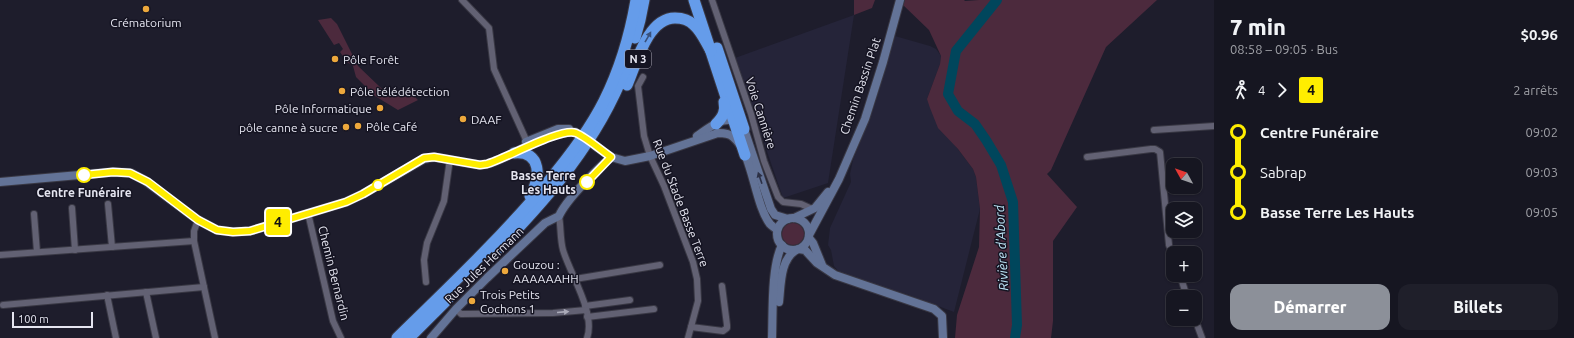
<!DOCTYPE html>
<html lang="fr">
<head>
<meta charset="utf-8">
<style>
	:root { --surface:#161621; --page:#1f1f2a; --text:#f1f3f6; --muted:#9e9fa5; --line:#35353f; --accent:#8c9099 }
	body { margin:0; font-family:Ubuntu,sans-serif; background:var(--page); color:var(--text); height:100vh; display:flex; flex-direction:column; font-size:15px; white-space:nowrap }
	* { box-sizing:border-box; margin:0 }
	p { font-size:13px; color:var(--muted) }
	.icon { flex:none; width:22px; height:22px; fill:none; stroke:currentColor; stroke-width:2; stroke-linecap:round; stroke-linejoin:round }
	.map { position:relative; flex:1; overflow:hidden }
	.drawer { display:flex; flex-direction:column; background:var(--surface); width:360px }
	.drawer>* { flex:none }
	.badge { padding:0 8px; border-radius:3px; font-size:14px; line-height:26px }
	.needle { width:26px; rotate:310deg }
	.buttons { position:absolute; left:1166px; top:158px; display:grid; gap:8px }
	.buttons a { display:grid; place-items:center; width:36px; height:36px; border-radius:8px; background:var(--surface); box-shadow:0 1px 3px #0004,0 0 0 1px var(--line); font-size:20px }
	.scale { position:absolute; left:12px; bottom:10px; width:81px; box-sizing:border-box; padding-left:4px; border:2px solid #e5e5f0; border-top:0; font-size:11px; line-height:14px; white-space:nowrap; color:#e5e5f0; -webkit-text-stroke:3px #151422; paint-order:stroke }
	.map>.badge { position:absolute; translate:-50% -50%; box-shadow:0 0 0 2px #fff }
	.legs { display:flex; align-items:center; gap:6px; height:44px; padding:0 16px; font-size:13px }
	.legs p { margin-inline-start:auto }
	.summary { display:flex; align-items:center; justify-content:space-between; height:68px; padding:0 16px }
	h1 { font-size:22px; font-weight:800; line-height:30px }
	.action { display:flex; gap:8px; margin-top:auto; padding:8px 16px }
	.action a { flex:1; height:46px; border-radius:12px; background:var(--accent); color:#fff; font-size:16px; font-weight:800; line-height:46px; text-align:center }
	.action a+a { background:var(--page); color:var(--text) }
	ul { padding:0 16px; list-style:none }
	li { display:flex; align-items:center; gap:14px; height:40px; font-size:15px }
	li i { display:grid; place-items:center; width:6px; height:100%; margin:0 5px; background:currentColor }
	li i::after { content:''; width:10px; height:10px; margin:-5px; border:3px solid; border-radius:50%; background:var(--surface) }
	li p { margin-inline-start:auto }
	li:first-child i { background:linear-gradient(#0000 50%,currentColor 0) }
	li:last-child i { background:linear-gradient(currentColor 50%,#0000 0) }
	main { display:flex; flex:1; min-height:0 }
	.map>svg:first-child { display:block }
</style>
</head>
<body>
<main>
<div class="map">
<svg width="1214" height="338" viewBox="0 0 1214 338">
	<rect width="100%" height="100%" fill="#1e1d2c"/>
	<g fill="#252439">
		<polygon points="854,15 828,183 783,198 735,58"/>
		<polygon points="895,36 930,46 936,49 941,56 940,64 927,99 951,140 973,169 976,177 980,209 954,312 906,294 878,286 840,273 834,266 831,250 828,245 830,228 851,182 850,174 853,160 873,110"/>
	</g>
	<g fill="#4c2a3d">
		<polygon points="854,0 875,0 872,8 854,15"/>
		<polygon points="905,0 964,0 965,1 979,0 1157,0 1106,47 1051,170 1047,174 1077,207 1053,241 1053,321 1051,338 955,338 957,315 979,247 980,209 976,177 973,169 958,149 938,128 930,108 927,99 940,64 941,56 929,30 903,5"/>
		<path d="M331 18 337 24 358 66 381 88 394 96C404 93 411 92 418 100L398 110 375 96 356 77 353 66 347 62 340 52 343 49 339 43 334 45 318 20Z"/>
		<circle cx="793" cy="234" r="11"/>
	</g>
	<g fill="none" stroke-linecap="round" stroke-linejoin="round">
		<polyline stroke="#00465c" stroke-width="10" points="997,0 956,51 948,94 958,111 975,124 986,140 1001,165 1013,202 1017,325 1015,338"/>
		<g stroke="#393844" stroke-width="8">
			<g id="street">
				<polyline points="462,0 489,28 494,69 528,144"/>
				<polyline points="712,0 751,114 764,161 778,197 783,202 801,204 812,209"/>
				<polyline points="643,77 638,86 644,136 650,156 664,186 693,262 697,279 698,301 688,338"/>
				<polyline points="1154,130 1214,126"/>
				<polyline points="1087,157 1151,149 1155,149 1160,152 1169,245 1173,256"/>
				<polyline points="108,204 112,247"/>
				<polyline points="72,208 75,250"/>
				<polyline points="308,213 333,321 341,338"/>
				<polyline points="34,214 37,252"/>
				<path d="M559 216C561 227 560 239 563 250 570 274 596 313 587 338"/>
				<polyline points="198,220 194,231 194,241 215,338"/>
				<polyline points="0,255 194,241"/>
				<polyline points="1180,275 1187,297"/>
				<polyline points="575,279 660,265"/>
				<polyline points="426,282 424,260 427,243 444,201 450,159"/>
				<polyline points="146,292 156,338"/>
				<polyline points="107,295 116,338"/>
				<polyline points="3,305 204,287"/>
				<polyline points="585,306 630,300"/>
				<polyline points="456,309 461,314 553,313 586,310"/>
				<polyline points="587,317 654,309"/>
				<polyline points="1195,319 1202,338"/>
				<polyline points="691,327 723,331 727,328 727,325 722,286"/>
			</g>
		</g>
		<g stroke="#393844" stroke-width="10">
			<g id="secondary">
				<path d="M697 136C706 130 722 116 734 121 737 123 741 126 744 129L771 209 775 215 788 219"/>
				<polyline points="526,142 558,129 569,129"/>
				<path d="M595 146 611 157 625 161 650 156 718 133C723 133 729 133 733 137 753 153 754 203 770 224 772 226 775 228 777 230"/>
				<path d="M0 182 113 172 131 173 144 180 198 220 217 230 233 232 250 231 346 202 363 194 424 159 434 157 479 165 487 164C515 156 546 131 575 132"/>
				<polyline points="794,218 815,208 828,192"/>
				<circle cx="793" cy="234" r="16"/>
				<polyline points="809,235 839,179 865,119 883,62 900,0"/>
				<polyline points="809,238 813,243 822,265"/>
				<polyline points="799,249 805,250 817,263 835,275 934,309 942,316 943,338"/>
				<path d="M779 302C781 284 780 260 796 250"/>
				<path d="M431 338 456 309 487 278 545 223 559 216C566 200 597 169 611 157"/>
				<path d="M772 338C773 312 771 267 782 245"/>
			</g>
		</g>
		<g stroke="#393844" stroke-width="13">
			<g id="highway">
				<polyline points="694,0 745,155"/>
				<polyline points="635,38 640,20 644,0"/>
				<polyline points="717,48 744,129"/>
				<path d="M627 85C636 65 647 18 675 18 682 18 689 20 694 25 702 32 706 43 711 51"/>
				<path d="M716 124C723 117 726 111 724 102"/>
				<path d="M514 153C542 150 541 179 530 196"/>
				<path d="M497 250C549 197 598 140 625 70"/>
				<path d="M397 338C448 288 501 238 547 183 568 158 589 131 604 101 620 69 630 35 636 0"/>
				<polyline points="409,338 448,299"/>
			</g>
		</g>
		<use href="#street" stroke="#626173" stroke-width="6"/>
		<use href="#secondary" stroke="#637397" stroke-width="8"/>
		<use href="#highway" stroke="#659cea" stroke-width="11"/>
	</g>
	<defs><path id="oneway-solid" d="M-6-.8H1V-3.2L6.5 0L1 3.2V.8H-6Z"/></defs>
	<use fill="#39517c" href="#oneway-solid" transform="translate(648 37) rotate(-60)"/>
	<use fill="#2c3045" href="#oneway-solid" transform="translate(760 178) rotate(-109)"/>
	<use fill="#aaaab8" href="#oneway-solid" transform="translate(563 312) rotate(-5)"/>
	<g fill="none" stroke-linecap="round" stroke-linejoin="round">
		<g stroke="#fff" stroke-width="9">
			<path id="line-1" d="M84 175 113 172 130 173 148 182 198 220 217 230 233 232 250 231 346 202 363 194 424 158 434 157 480 165 487 164C505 159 561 127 576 133 586 137 602 151 611 157L587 182"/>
		</g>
		<use href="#line-1" stroke="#ffed00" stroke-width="6"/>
	</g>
	<g fill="#eda83c" stroke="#151422" stroke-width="1.5">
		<circle cx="146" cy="9" r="4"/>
		<circle cx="335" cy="59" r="4"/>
		<circle cx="342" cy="91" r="4"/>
		<circle cx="380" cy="108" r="4"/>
		<circle cx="463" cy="119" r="4"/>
		<circle cx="358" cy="126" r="4"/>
		<circle cx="346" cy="127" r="4"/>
		<circle cx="505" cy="271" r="4"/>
		<circle cx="472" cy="301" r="4"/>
	</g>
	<g fill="#fff" stroke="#ffed00" stroke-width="2">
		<circle cx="84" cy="175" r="7"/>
		<circle cx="587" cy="182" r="7"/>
		<circle cx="378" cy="185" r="5"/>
	</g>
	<g text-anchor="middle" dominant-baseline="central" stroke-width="3" stroke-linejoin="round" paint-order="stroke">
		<rect fill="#151422" stroke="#a7a6b2" stroke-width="1" x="625" y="50" width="26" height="18" rx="3"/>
		<g font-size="11" font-weight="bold" fill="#e5e5f0">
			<text x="638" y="59">N 3</text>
		</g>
		<g font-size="12" fill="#e5e5f0" stroke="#151422" text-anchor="start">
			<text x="146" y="22" text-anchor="middle">Crématorium</text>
			<text x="343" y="59">Pôle Forêt</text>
			<text x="350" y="91">Pôle télédétection</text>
			<text x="372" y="108" text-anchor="end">Pôle Informatique</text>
			<text x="471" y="119">DAAF</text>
			<text x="366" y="126">Pôle Café</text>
			<text x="338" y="127" text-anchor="end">pôle canne à sucre</text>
			<text x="513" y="264">Gouzou :<tspan x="513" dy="14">AAAAAAHH</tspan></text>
			<text x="480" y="294">Trois Petits<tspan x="480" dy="14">Cochons 1</tspan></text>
		</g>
		<g font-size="12" fill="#e5e5f0" stroke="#151422">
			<text transform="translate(860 86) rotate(-71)">Chemin Bassin Plat</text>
			<text transform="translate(761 113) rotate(72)">Voie Cannière</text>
			<text transform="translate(681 203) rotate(69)">Rue du Stade Basse Terre</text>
			<text transform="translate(484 265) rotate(-44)">Rue Jules Hermann</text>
			<text transform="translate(334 273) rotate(76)">Chemin Bernardin</text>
		</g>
		<g font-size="12" font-weight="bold" fill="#e5e5f0" stroke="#151422" text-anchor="end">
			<text x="576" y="175">Basse Terre<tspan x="576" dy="14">Les Hauts</tspan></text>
			<text x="84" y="192" text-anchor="middle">Centre Funéraire</text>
		</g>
		<g font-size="13" font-style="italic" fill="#bfe6f8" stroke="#151422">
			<text transform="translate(1001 248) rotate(-93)">Rivière d'Abord</text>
		</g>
	</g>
</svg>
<div class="buttons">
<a><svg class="needle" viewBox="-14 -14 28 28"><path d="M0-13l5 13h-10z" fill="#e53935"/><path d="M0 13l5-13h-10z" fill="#9e9fa5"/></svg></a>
<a><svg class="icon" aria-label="layers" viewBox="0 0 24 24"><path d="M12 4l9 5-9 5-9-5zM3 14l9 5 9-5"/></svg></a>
<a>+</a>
<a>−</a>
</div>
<div class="scale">100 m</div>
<b class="badge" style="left:278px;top:222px;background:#ffed00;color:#111">4</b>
</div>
<section class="drawer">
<div class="summary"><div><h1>7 min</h1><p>08:58 – 09:05 · Bus</p></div><b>$0.96</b></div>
<div class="legs"><svg class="icon" aria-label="walk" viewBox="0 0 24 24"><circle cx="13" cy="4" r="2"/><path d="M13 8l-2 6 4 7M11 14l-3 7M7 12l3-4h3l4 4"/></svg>4<svg class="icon" aria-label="forward" viewBox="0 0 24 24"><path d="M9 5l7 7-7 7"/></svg><b class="badge" style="background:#ffed00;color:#111">4</b><p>2 arrêts</p></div>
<ul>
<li><i style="color:#ffed00"></i><b>Centre Funéraire</b><p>09:02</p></li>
<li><i style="color:#ffed00"></i><span>Sabrap</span><p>09:03</p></li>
<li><i style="color:#ffed00"></i><b>Basse Terre Les Hauts</b><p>09:05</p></li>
</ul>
<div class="action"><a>Démarrer</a><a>Billets</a></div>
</section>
</main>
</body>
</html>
